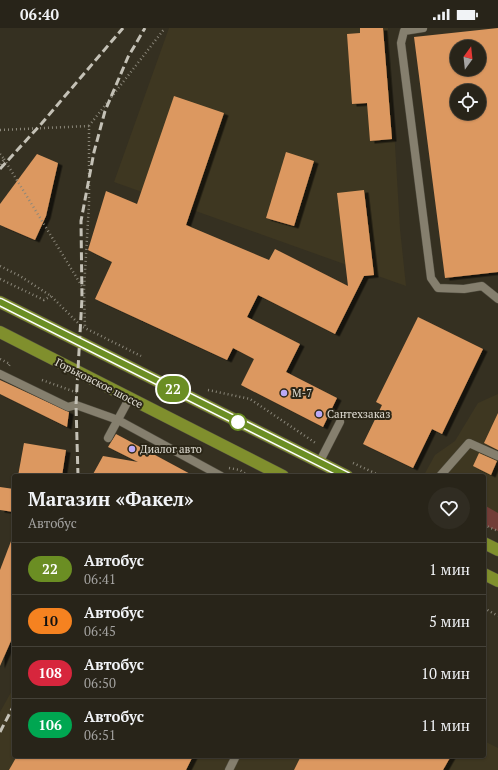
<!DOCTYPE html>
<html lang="ru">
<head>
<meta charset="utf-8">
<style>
	:root { --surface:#282419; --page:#302c22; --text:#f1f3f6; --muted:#a5a4a2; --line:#444138 }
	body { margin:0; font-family:"PT Serif",serif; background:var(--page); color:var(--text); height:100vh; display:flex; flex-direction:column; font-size:15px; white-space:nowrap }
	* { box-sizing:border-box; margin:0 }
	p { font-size:13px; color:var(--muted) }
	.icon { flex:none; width:22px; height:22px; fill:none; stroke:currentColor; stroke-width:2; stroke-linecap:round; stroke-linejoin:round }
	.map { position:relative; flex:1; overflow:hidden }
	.drawer { position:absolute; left:12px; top:446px; width:474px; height:284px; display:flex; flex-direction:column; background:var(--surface); border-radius:4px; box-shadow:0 1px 3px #0004,0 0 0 1px var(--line) }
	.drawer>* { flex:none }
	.badge { padding:0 8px; border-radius:13px; font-size:14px; line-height:26px }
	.needle { width:26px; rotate:15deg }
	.buttons { position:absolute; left:450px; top:12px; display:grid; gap:8px }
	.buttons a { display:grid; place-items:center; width:36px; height:36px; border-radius:50%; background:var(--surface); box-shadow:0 1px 3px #0004,0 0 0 1px var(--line); font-size:20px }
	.map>.badge { position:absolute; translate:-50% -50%; box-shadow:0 0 0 2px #fff }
	.round { display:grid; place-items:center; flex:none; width:42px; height:42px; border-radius:21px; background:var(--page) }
	.head { display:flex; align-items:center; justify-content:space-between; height:68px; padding:0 16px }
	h1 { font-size:19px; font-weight:700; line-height:30px }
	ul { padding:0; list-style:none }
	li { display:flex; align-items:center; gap:12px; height:52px; padding:0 16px; border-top:1px solid var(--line) }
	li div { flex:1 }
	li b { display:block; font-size:15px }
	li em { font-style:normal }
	li .badge { min-width:44px; font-weight:700; text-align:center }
	.status { display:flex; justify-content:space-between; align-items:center; height:28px; padding:0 20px; background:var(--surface); direction:ltr }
	.status svg { height:11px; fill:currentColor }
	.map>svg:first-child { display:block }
</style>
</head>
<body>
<div class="status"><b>06:40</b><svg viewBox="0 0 49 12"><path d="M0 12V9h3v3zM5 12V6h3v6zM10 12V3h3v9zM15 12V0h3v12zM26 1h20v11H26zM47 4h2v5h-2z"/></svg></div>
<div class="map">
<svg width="498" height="742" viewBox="0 0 498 742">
	<defs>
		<filter id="shadow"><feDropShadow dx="4.5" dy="2.5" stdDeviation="0" flood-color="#0009"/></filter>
	</defs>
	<rect width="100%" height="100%" fill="#353021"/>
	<g fill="#3e3721">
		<polygon points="169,0 388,0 400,201 406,258 114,154"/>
		<polygon points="498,366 498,487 484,479 484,448 424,447 435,427 455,413 478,375"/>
		<polygon points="14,659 14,728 484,728 484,713 498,720 498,742 0,742 0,684"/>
	</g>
	<polygon fill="#723d37" points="484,477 498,485 498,503 484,497"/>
	<g fill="#dc9860" fill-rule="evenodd" filter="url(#shadow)">
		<polygon points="360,0 383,0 392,111 370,113 367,75 352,76 347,6 360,5"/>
		<path d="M498 0V244L445 250 414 9ZM457 19H479V41H457ZM457 63H479V85H457Z"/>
		<polygon points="174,68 224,85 186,197 269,232 275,221 348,258 337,165 364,162 374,247 364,248 335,306 258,267 247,289 300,316 286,344 337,370 323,399 241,357 254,331 233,320 227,332 95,271 112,234 88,222 106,163 137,176"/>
		<polygon points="286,124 314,133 294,198 266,190"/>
		<polygon points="37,126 58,135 46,188 35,212 0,197 0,176"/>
		<polygon points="418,289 483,321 442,406 432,401 413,440 363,416 382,377 376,374"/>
		<polygon points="0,352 69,384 67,399 0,366"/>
		<polygon points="498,385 498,422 484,415"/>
		<polygon points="116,406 194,448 92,448 103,428 138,434 108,419"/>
		<polygon points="24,415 66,422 62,448 18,448"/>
		<polygon points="479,425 497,433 491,447 473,438"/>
		<polygon points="0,459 14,461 14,484 0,482"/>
		<polygon points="13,508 14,606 0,638 0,542"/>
		<polygon points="17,728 193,728 186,742 9,742"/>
		<polygon points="301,728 451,728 443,742 294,742"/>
	</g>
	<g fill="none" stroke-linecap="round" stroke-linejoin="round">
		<g stroke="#504c3f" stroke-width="9">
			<g id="lane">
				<polyline points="423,0 404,3 401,15 431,250 438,260 464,261 482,258 498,271"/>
				<polyline points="0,346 68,379 76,377 118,392 221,448"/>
				<polyline points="108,410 129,371"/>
				<polyline points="319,435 340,394"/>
				<polyline points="440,448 469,415 498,428"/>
				<polyline points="229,742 236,728"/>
			</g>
		</g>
		<g stroke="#504c3f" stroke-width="13">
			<g id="primary">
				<polyline points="0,274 347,448"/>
				<polyline points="0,304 283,448"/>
				<polyline points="484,515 498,522"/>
				<polyline points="484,546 498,553"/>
			</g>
		</g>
		<g stroke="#8b877a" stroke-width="2.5" stroke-dasharray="1 3" stroke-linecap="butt">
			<polyline points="89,98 165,0"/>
			<polyline points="0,102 89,98 89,176 84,261 85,300"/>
			<polyline points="0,126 4,131 0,139"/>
			<polyline points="4,131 83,260"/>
			<polyline points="0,238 20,248 51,268 81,298 141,328"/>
			<polyline points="0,251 44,272 51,268"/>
			<polyline points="0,331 10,336 8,339"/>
			<polyline points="42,352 78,365"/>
			<polyline points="208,362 250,371 317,416"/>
			<polyline points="353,435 381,448"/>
			<polyline points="229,440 240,442 249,448"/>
			<polyline points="484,497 498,503"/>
			<polyline points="484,580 498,588"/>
		</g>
		<use href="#lane" stroke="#857f6e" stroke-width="8"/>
		<use href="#primary" stroke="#808f2d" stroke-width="12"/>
		<g stroke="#c4c1b6" stroke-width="3" stroke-dasharray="8 4" stroke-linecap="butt">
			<polyline points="0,141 42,95 123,0"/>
			<polyline points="78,448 76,377 82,270 81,193 94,124 105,83 128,29 145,0"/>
			<polyline points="0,704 14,677"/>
		</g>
	</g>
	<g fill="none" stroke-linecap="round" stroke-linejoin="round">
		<g stroke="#fff" stroke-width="9">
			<polyline id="line" points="0,274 347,448"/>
		</g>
		<use href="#line" stroke="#6b8e23" stroke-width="6"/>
	</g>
	<g fill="#bbaaf6" stroke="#2b2617" stroke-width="1.5">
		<circle cx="284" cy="365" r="4"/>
		<circle cx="319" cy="386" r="4"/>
		<circle cx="132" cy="421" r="4"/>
	</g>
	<circle fill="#fff" stroke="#6b8e23" stroke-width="2" cx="238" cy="394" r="8"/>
	<g text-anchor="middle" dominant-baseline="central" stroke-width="4" stroke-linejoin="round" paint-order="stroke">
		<g font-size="11" fill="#e2dfd5" stroke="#2b2617">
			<text transform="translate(99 355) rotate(27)">Горьковское шоссе</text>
		</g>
		<g font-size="11" fill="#e2dfd5" stroke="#2b2617" text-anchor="start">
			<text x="292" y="365">М-7</text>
			<text x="327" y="386">Сантехзаказ</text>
			<text x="140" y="421">Диалог авто</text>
		</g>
	</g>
</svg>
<div class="buttons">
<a><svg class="needle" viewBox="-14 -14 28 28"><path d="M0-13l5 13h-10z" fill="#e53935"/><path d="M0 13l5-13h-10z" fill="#a5a4a2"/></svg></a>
<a><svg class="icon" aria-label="locate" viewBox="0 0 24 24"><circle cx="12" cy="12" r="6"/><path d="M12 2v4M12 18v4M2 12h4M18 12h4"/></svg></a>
</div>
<b class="badge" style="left:173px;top:361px;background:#6b8e23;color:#fff">22</b>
<section class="drawer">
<div class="head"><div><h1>Магазин «Факел»</h1><p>Автобус</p></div><a class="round"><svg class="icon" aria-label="heart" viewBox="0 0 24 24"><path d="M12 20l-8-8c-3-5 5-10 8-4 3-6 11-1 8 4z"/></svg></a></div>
<ul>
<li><span class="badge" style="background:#6b8e23;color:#fff">22</span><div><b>Автобус</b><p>06:41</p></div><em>1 мин</em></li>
<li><span class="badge" style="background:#f58220;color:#111">10</span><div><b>Автобус</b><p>06:45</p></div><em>5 мин</em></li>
<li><span class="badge" style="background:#d7263d;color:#fff">108</span><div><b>Автобус</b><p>06:50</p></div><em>10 мин</em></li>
<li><span class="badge" style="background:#00a651;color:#fff">106</span><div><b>Автобус</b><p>06:51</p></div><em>11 мин</em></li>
</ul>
</section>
</div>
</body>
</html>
